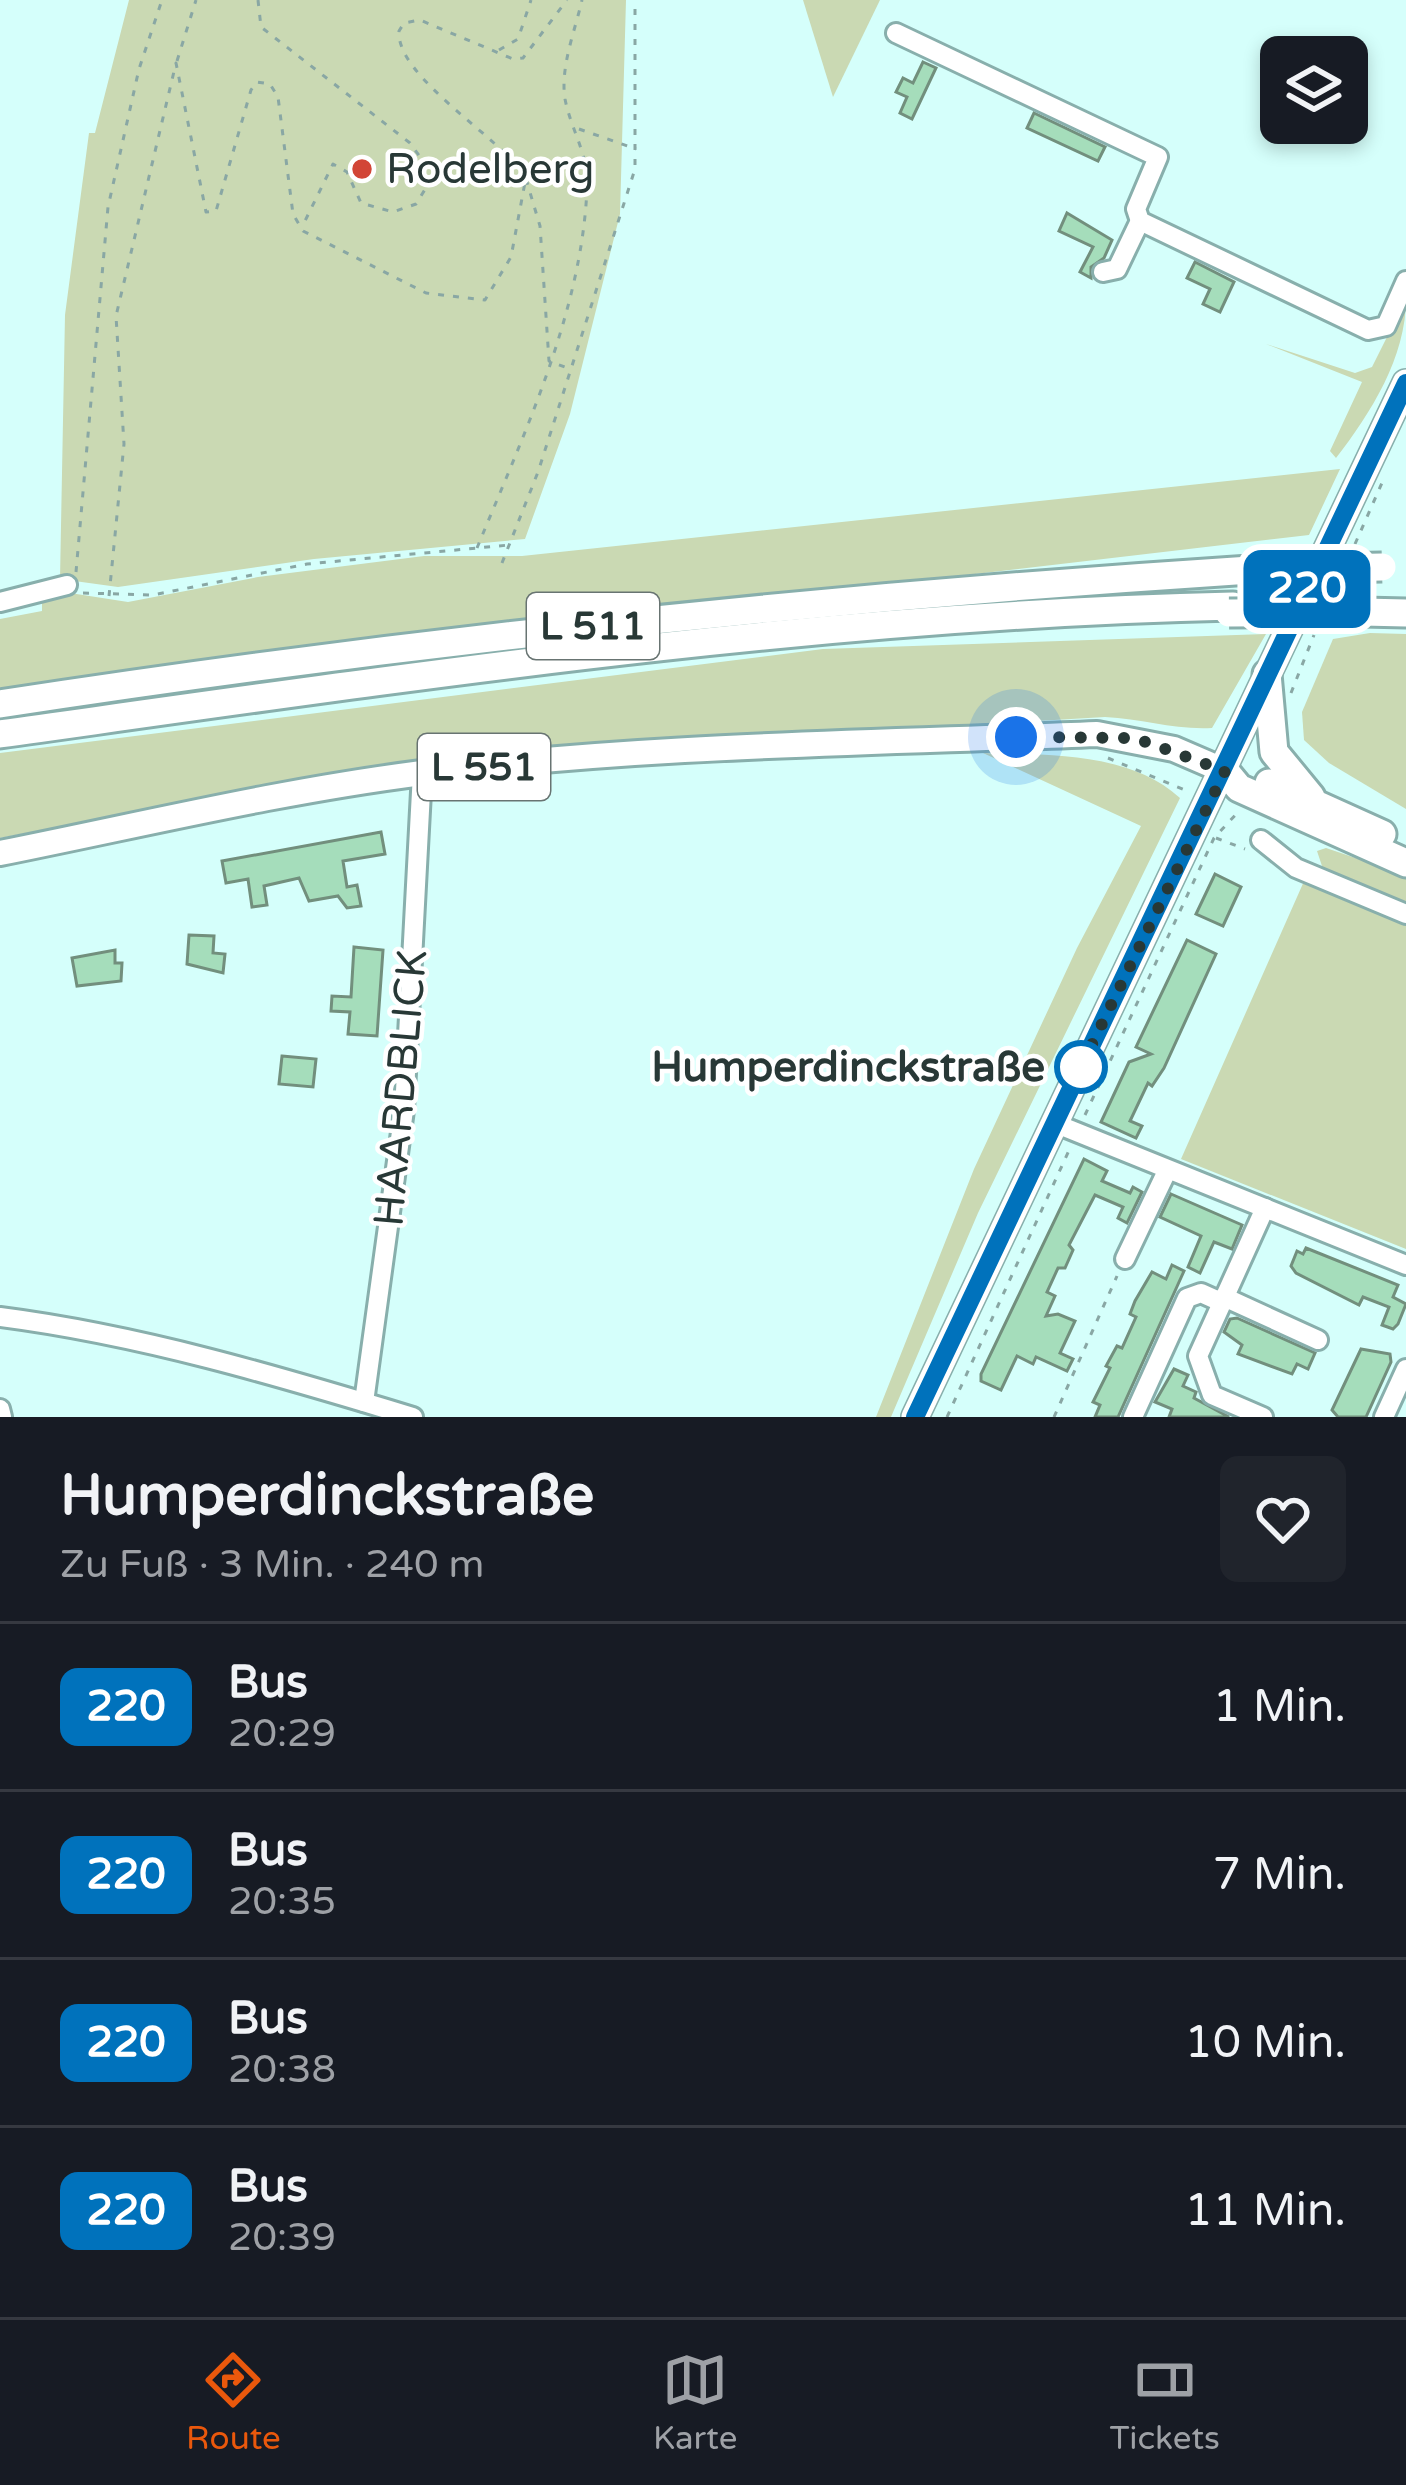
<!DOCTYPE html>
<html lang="de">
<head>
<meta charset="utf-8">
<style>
	:root { --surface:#171b24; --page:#20242c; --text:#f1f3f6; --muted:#9ea1a6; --line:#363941; --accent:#ea580c }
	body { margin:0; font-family:"Varela Round",sans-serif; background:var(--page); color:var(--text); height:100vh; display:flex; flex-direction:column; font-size:45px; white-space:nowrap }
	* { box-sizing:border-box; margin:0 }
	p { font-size:39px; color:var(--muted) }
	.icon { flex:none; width:66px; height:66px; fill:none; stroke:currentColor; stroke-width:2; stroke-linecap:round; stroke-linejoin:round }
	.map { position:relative; height:1417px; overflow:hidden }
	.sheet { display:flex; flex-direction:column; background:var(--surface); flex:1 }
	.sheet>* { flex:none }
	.badge { padding:0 24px; border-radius:18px; font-size:42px; line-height:78px }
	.controls { position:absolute; left:1260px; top:36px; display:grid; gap:24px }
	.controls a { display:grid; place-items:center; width:108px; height:108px; border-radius:18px; background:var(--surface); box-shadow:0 6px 18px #0003; font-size:60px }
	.you { position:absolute; width:60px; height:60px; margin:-30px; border:9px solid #fff; border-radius:50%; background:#1a73e8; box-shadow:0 0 0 18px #1a73e833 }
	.map>.badge { position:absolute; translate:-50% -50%; box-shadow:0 0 0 6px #fff }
	.round { display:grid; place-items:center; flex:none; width:126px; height:126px; border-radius:18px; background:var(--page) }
	.head { display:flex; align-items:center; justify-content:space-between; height:204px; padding:0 60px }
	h1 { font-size:57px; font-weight:800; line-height:90px }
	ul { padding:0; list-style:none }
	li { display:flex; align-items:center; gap:36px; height:168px; padding:0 60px; border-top:3px solid var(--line) }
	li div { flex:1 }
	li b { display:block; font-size:45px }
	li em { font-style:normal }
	li .badge { min-width:132px; font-weight:700; text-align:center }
	.tabs { display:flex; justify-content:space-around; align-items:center; height:168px; border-top:3px solid var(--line); background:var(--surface); font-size:33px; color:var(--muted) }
	.tabs a { display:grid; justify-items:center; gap:6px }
	.tabs .selected { color:var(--accent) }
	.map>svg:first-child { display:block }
</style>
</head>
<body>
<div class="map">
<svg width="1406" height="1417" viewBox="0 0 1406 1417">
	<rect width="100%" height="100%" fill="#d5fffb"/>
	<g fill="#cad9b3">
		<polygon points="129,0 626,0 620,214 570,414 525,539 314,559 118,587 60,579 65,315 89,133 95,133"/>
		<polygon points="803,0 880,0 833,97"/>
		<path d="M1406 299C1406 357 1371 413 1336 458L1330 451 1362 382 1266 344 1355 373 1372 367Z"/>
		<polygon points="1340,469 1309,535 0,688 0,619 42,611 42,600 70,593 128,602 258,577 424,556 522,556"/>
		<polygon points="1370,633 1406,634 1406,809 1329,763 1304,740 1302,712 1333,639"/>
		<path d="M1266 634 1212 728C1175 730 1143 719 1105 717L561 749 216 797 0 838V753L823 649Z"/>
		<path d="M983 753C1049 755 1130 752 1180 798L978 1213 891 1417H876L974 1169 1077 948 1141 826Z"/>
		<polygon points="1326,848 1406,875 1406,1249 1181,1159 1305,879 1324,872 1317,851"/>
	</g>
	<g fill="#a5ddbb" stroke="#728f7d" stroke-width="3">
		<polygon points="923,62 936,68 912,119 900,113 907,97 896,92 903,78 913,83"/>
		<polygon points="1034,113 1105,147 1098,161 1027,128"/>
		<polygon points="1067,213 1112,240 1104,258 1091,267 1091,278 1080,272 1093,247 1059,231"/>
		<polygon points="1195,262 1234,282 1220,312 1203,304 1210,289 1187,278"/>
		<polygon points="381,832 385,854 343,861 347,887 357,885 361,906 347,908 338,896 309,901 299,878 264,886 267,905 252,907 248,879 226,883 222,861"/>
		<polygon points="1215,874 1241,887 1223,926 1196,914"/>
		<polygon points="189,935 214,936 213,953 225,954 223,973 187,964"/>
		<polygon points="1187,940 1216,954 1164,1068 1152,1086 1148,1083 1130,1121 1142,1126 1136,1138 1101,1122 1129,1062 1151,1054 1136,1047"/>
		<polygon points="354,947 383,950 377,1036 348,1034 350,1012 331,1011 332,996 351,997"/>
		<polygon points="115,950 115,963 122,963 121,981 77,986 72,958"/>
		<polygon points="282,1056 316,1059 313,1087 279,1084"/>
		<polygon points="1084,1159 1107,1171 1102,1181 1130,1193 1133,1187 1142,1192 1127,1223 1118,1218 1123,1207 1095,1195 1069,1245 1073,1250 1065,1268 1058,1268 1047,1292 1055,1296 1046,1316 1058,1314 1075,1321 1060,1353 1073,1359 1067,1371 1036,1357 1033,1364 1017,1356 1001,1390 981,1381 981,1374"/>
		<polygon points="1171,1194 1242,1225 1232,1249 1214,1242 1200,1273 1188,1267 1201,1236 1160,1217"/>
		<polygon points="1306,1248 1398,1285 1393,1297 1406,1304 1398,1324 1393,1329 1382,1325 1389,1307 1363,1297 1359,1305 1296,1273 1291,1266 1297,1251 1303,1254"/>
		<polygon points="1172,1265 1184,1271 1118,1417 1095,1417 1100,1405 1093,1402 1110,1368 1106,1366 1117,1346 1122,1348 1136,1317 1130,1314 1135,1301 1152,1272 1166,1279"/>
		<polygon points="1237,1318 1315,1353 1308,1369 1297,1364 1292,1374 1238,1354 1242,1345 1224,1332 1230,1319"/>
		<polygon points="1361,1349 1390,1354 1391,1362 1366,1417 1338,1417 1332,1410"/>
		<polygon points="1174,1369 1188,1375 1183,1386 1196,1392 1194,1398 1229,1417 1169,1417 1172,1409 1155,1402"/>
	</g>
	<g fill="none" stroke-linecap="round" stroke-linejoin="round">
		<g stroke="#88afac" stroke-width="24">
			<g id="minor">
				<polyline points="896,33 1158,157 1136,209 1140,221 1368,330 1386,326 1406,281"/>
				<polyline points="1103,272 1117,269 1140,221"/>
				<polyline points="0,602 67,585"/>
				<polyline points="1261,840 1296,868 1406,914"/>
				<polyline points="1054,1123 1406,1265"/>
				<polyline points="1125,1259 1167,1171"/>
				<polyline points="1224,1297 1318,1340"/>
				<path d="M0 1317C140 1335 278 1376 413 1417"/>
				<polyline points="364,1402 404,1110 422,773"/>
				<polyline points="0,1409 2,1417"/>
				<polyline points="1133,1417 1187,1298 1201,1293 1221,1302"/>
				<polyline points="1263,1417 1212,1395 1198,1356 1265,1208"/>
				<polyline points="1384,1417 1406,1369"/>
			</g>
		</g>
		<g stroke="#88afac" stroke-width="30">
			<g id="major">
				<path d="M0 853C140 825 280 791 422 773 641 745 875 743 1097 734L1174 749 1225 771"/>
				<polyline points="915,1417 1406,383"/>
			</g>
		</g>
		<g stroke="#88afac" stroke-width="33">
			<g id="highway">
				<polyline points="1363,612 1406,613"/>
				<polyline points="1267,674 1274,752 1311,797"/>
				<path d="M0 704C415 640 831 597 1250 570"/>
				<path d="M0 734C408 677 820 615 1233 606"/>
				<polyline points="1225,771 1239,788 1406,863"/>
				<polyline points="1269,783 1382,834"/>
			</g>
		</g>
		<g stroke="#89a7a4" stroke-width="3" stroke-dasharray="6 9" stroke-linecap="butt">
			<polyline points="258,0 261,27 410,143 423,161 429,183 416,204 393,212 361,203 347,172 333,164 303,225"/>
			<polyline points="499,50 518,39 531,0"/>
			<polyline points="177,61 196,0"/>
			<polyline points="579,129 636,149"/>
			<polyline points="526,179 540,226 549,361 570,369"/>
			<polyline points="1355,544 1385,476"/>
			<path d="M477 548C523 436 582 312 587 188 589 155 571 130 565 99 560 67 575 31 582 0"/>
			<polyline points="502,563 538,472 635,169 635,0"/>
			<polyline points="76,572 108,207 139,69 162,0"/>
			<polyline points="83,593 153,595 307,564 509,545"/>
			<path d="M109 596 124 444 116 316 176 63 206 212 216 211 251 90 257 82 270 84 278 97 293 214 303 231 426 293 485 300 511 257 526 177C499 136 396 77 399 31L404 23 420 20 513 59 523 58 567 0"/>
			<polyline points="1291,693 1314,635"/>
			<polyline points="1108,758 1187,791"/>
			<polyline points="1216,838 1245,849"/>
			<polyline points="1085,1115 1214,838 1240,810"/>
			<polyline points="947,1417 1071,1146"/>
			<polyline points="1054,1417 1117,1276"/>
		</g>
		<use href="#minor" stroke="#fff" stroke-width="18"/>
		<use href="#major" stroke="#fff" stroke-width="24"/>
		<use href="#highway" stroke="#fff" stroke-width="27"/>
		<g stroke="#88afac" stroke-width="33" stroke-linecap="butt">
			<g id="highway-bridge">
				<polyline points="1250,570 1382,567"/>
				<polyline points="1229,613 1363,612"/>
			</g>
		</g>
		<use href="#highway-bridge" stroke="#fff" stroke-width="27"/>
	</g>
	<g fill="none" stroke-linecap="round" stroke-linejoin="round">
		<g stroke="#fff" stroke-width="27">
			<polyline id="line" points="915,1417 1406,383"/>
		</g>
		<use href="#line" stroke="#0072bc" stroke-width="18"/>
		<polyline stroke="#283836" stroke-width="12" stroke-dasharray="0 21.6" points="1016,737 1135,738 1225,771 1081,1067"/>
	</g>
	<circle fill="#d24536" stroke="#fff" stroke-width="4.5" cx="362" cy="169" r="12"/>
	<circle fill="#fff" stroke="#0072bc" stroke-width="6" cx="1081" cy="1067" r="24"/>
	<g text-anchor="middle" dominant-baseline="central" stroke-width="9" stroke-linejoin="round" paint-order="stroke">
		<g fill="#fff" stroke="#687472" stroke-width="3">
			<rect x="527" y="593" width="132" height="66" rx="9"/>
			<rect x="418" y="734" width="132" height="66" rx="9"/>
		</g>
		<g font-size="39" font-weight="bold" fill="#283836">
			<text x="593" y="626">L 511</text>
			<text x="484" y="767">L 551</text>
		</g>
		<g font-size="42" fill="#283836" stroke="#fff" text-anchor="start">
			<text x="386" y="169">Rodelberg</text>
		</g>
		<g font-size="42" font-weight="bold" fill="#283836" stroke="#fff" text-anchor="end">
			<text x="1045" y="1067">Humperdinckstraße</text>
		</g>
		<g font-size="42" fill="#283836" stroke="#fff">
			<text transform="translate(401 1088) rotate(-85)">HAARDBLICK</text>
		</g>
	</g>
</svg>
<div class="controls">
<a><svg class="icon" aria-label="layers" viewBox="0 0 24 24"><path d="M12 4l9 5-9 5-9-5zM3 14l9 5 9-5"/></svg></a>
</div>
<div class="you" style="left:1016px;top:737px"></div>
<b class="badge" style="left:1307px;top:589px;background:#0072bc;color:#fff">220</b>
</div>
<section class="sheet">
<div class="head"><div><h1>Humperdinckstraße</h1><p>Zu Fuß · 3 Min. · 240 m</p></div><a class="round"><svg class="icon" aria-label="heart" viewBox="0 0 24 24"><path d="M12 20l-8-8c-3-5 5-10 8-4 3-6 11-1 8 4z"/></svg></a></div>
<ul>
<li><span class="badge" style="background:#0072bc;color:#fff">220</span><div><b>Bus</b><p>20:29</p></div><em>1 Min.</em></li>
<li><span class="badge" style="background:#0072bc;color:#fff">220</span><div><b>Bus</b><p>20:35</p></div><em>7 Min.</em></li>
<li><span class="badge" style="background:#0072bc;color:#fff">220</span><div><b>Bus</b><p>20:38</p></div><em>10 Min.</em></li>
<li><span class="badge" style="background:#0072bc;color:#fff">220</span><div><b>Bus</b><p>20:39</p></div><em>11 Min.</em></li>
</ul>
</section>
<nav class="tabs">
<a class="selected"><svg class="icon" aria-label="directions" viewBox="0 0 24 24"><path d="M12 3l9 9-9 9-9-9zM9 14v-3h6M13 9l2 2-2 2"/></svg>Route</a>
<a><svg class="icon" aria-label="map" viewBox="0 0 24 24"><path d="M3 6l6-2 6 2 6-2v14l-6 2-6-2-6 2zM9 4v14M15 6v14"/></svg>Karte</a>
<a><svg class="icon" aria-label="tickets" viewBox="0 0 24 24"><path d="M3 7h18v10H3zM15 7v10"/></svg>Tickets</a>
</nav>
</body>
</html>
